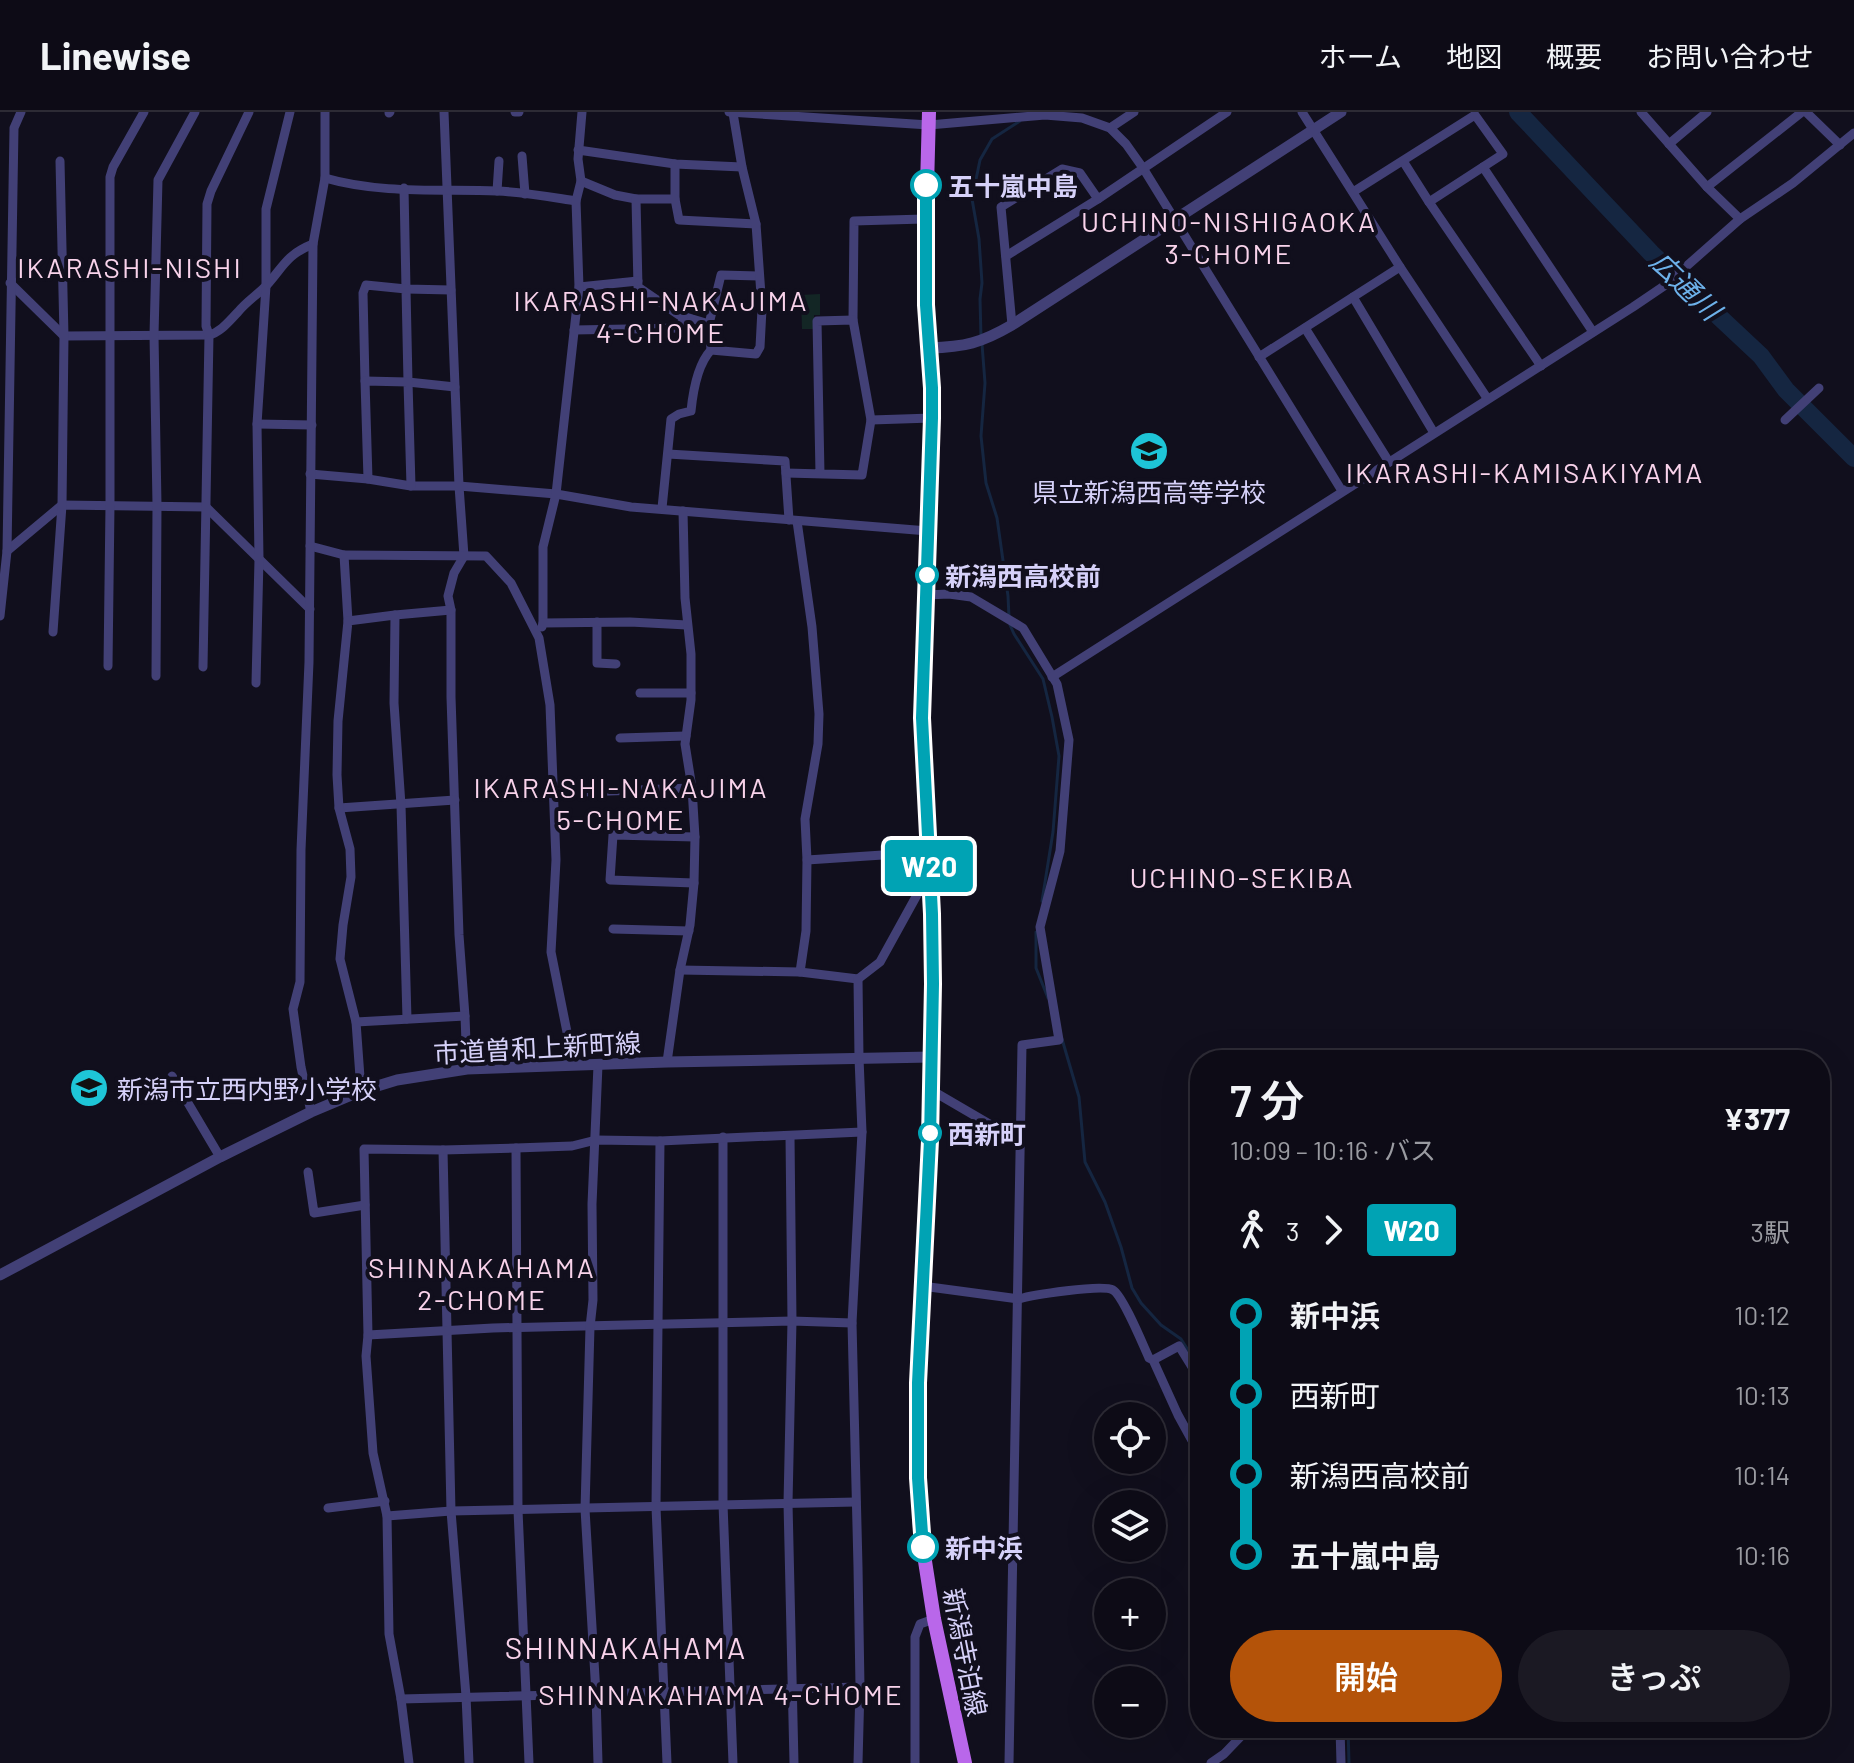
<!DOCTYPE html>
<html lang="ja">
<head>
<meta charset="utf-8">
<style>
	:root { --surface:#0d0b16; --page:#1b1923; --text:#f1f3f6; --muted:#9a9ba1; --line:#2d2b35; --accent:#b45309 }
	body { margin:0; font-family:Barlow,"Noto Sans JP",sans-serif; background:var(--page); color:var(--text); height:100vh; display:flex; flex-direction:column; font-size:30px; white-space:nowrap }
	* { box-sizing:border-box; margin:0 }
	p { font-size:26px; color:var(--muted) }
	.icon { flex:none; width:44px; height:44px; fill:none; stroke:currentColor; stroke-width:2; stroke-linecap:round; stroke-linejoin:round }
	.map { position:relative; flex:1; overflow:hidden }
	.details { position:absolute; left:1190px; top:938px; width:640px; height:688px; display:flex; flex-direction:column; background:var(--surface); border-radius:32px; box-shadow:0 8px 32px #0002,0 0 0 2px var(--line) }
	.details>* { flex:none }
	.badge { padding:0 16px; border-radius:6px; font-size:28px; line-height:52px }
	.controls { position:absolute; left:1094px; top:1290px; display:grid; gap:16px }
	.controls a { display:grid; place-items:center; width:72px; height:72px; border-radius:50%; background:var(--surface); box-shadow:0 8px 32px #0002,0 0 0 2px var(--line); font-size:40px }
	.map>.badge { position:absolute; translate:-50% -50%; box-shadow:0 0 0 4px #fff }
	.legs { display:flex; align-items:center; gap:12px; height:88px; padding:0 40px; font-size:26px }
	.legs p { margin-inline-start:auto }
	.overview { display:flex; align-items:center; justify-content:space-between; height:136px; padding:0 40px }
	h1 { font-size:44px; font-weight:600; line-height:60px }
	.action { display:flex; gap:16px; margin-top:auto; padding:16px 40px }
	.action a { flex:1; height:92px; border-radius:48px; background:var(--accent); color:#fff; font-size:32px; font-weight:600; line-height:92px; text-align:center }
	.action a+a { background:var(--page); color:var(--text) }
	ul { padding:0 40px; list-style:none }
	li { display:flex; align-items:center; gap:28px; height:80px; font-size:30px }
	li i { display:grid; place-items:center; width:12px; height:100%; margin:0 10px; background:currentColor }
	li i::after { content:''; width:20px; height:20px; margin:-10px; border:6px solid; border-radius:50%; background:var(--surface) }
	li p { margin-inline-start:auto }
	li:first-child i { background:linear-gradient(#0000 50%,currentColor 0) }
	li:last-child i { background:linear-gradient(currentColor 50%,#0000 0) }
	header { display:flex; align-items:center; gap:48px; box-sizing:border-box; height:112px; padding:0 40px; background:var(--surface); border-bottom:2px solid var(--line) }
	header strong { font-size:38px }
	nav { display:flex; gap:44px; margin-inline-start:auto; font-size:28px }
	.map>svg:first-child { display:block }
</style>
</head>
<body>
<header>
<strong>Linewise</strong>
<nav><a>ホーム</a><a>地図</a><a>概要</a><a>お問い合わせ</a></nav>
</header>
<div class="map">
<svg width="1854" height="1651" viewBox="0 0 1854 1651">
	<rect width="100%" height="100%" fill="#110f1d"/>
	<polygon fill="#132625" points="820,182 820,203 814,203 814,217 802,217 801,183"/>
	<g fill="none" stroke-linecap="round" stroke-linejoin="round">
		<g stroke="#152641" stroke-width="3">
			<polyline points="981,225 980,187 982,171 979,127 972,87 980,48 992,27 1020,9"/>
			<polyline points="982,232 985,271 981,324 986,371 997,406 1008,484 1009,505"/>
			<polyline points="1010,513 1014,522 1043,567 1052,605 1059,644 1053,720 1042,789"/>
			<polyline points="1036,820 1036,856 1048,886"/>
			<polyline points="1062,927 1079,985 1085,1050 1105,1090 1121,1135 1132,1176 1141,1191 1161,1213 1181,1227 1200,1257"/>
			<polyline points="1348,1616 1349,1651"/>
		</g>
		<polyline stroke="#152641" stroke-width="18" points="1518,0 1651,141 1761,244 1786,278 1854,346"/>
		<g stroke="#424076" stroke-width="9">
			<polyline points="444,0 459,374 464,444 454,461 448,484 451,498 451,585 459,823 465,904 467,957"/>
			<polyline points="515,0 519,0"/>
			<polyline points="729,0 929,13 1045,3 1082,6 1110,16 1126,32 1143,56 1342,379"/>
			<polyline points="1302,0 1400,155 1487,286"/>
			<polyline points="1641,0 1707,75 1740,107"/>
			<polyline points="1806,0 1840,33"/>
			<polyline points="389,1 390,0"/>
			<polyline points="1110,16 1134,0"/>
			<polyline points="1669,32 1707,0"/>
			<polyline points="578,38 675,52 742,55"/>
			<polyline points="522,44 525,82"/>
			<polyline points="1403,49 1429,90 1541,254"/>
			<polyline points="675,52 675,87"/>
			<polyline points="1483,55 1593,220"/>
			<path d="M325 66C380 82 440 77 497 79 523 80 550 85 576 89"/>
			<polyline points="581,69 615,83 636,87 675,87 679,108 756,112"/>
			<polyline points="1707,75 1802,0"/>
			<polyline points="404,76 406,177 451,178"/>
			<polyline points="497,79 499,49"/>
			<polyline points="1353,80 1475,3 1503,42 1429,90"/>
			<polyline points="636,87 638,175 679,203 709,212 711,238"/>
			<polyline points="1006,144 1098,87 1227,0"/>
			<path d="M10 171 64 224 209 223C221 220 229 209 238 200 246 190 257 183 266 174 284 154 286 143 313 132"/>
			<polyline points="579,175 638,169"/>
			<polyline points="1353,185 1434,321"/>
			<polyline points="853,208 854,109 924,107"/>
			<polyline points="709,212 721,163 759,164"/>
			<polyline points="1012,213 1001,95 1062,57 1080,61 1098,87"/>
			<polyline points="1305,216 1389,350"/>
			<polyline points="574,218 681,216 683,204"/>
			<polyline points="1259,245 1400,155"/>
			<polyline points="365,269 363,181 366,173 406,177 408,270 455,275"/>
			<polyline points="871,308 932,306"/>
			<polyline points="1785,308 1819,276"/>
			<polyline points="257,312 312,313"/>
			<polyline points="668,342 785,349 789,408"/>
			<polyline points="786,361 862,363 871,308 853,208 817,209 820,362"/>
			<polyline points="310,362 368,367 411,374 459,374 556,382 631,395 928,419"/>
			<polyline points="368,367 365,269 408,270 411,374"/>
			<path d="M662 396 671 307 679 302 691 299C693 279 697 253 711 238L756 242 760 235 762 197 756 112 742 55 733 1"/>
			<polyline points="797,409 812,515 819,602 818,632 805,707 807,748 806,819 800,860"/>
			<polyline points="310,434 344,443"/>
			<polyline points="7,439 62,393 206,395 310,497"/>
			<polyline points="926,483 949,482 971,485 1023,516 1057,572 1069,628 1060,739 1040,815 1059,928 1022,933 1009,1651"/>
			<polyline points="395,503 451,498"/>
			<polyline points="0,504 7,439 14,16 21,0"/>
			<polyline points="348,509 344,443 486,444 511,471 539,526 550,593 556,748 551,840 568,925 570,953"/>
			<polyline points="597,510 597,551 616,552"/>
			<polyline points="543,511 543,435 556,382 579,175 576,89 581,69 578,47 582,0"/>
			<polyline points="542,515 543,511 630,510 687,513"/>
			<polyline points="53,520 62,393 64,224 60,49"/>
			<polyline points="108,554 110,393 110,65 113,55 144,0"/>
			<polyline points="203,555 209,223 206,214 207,92 211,79 249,0"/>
			<polyline points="156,564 157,393 154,223 158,68 195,0"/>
			<polyline points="1052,565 1633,195 1664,174 1740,107 1793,71 1854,21"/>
			<polyline points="256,571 259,447 257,312 266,174 266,97 290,0"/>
			<polyline points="640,581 691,581"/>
			<polyline points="620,626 686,624"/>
			<polyline points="555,681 692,676"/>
			<polyline points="339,696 455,688"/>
			<polyline points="807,748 928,740"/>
			<polyline points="694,771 610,768 613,723 695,725"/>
			<polyline points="613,817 689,819"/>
			<polyline points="680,858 800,860 858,867 880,850 928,763"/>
			<polyline points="356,910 465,904"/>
			<polyline points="667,950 680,858 690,813 694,771 695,725 692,676 685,632 691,588 691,542 685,486 683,399"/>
			<polyline points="172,964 220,1045"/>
			<polyline points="931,978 1020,1030"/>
			<polyline points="361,979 356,910 340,847 343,813 351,765 350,737 339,696 337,663 338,609 348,509 395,503 394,591 401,693 407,907"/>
			<polyline points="311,1000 301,955 293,897 300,870 301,738 309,550 313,132 325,66 325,0"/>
			<polyline points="790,1024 792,1209 788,1391 794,1651"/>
			<polyline points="723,1025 723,1392 733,1651"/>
			<polyline points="660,1029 656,1395 667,1651"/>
			<polyline points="516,1036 518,1398 529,1651"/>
			<polyline points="443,1038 451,1399 466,1584 469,1651"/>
			<polyline points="308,1060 314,1101 365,1093"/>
			<path d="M922 1174 1019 1187C1032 1183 1102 1172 1113 1178 1123 1184 1143 1233 1149 1246L1153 1248 1178 1303 1200 1343"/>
			<polyline points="368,1223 493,1216 792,1209 852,1211"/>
			<polyline points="1153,1248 1179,1234 1200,1268"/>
			<polyline points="328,1396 385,1389"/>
			<polyline points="387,1404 451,1399 856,1390"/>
			<polyline points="401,1587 860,1575"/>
			<polyline points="1340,1616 1341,1651"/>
			<polyline points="409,1651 401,1587 389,1522 387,1404 373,1341 366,1244 368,1223 364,1037 443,1038 516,1036 572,1034 596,1028 660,1029 862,1020"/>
			<polyline points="598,1651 596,1582 585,1397 590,1215 593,1188 592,1092 598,953"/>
			<polyline points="858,1651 860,1575 858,1455 852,1211 862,1020 859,946 858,867"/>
			<polyline points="915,1651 915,1525 920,1512 934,1507"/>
			<polyline points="1211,1651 1224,1642 1249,1616"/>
		</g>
		<g stroke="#424076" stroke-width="11">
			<path d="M929 236C965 235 981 231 1012 213L1341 0"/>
			<polyline points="0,1163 220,1045 311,1000 361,979 397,968 467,957 667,950 932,945"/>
		</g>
		<polyline stroke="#b967ea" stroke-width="14" points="929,0 925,150 932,306 922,606 932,802 933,872 930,1028 918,1271 918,1366 920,1417 934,1507 965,1651"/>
	</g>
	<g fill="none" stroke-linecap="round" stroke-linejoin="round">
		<g stroke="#fff" stroke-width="18">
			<polyline id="line-1" points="923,1435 918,1366 918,1271 930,1028 933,872 932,802 922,606 932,306 932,276 926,193 926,73"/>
		</g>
		<use href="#line-1" stroke="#00a3b4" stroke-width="12"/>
	</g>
	<defs>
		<g id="school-disc" transform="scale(2)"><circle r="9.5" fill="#1ec5d7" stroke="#110f1d"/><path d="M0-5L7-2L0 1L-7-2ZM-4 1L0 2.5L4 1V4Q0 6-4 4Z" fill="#111"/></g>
	</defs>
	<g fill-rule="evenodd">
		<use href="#school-disc" x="1149" y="339"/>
		<use href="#school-disc" x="89" y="976"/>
	</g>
	<g fill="#fff" stroke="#00a3b4" stroke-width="4">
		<circle cx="926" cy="73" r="14"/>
		<circle cx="927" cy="463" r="10"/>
		<circle cx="930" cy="1021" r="10"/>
		<circle cx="923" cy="1435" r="14"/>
	</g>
	<g text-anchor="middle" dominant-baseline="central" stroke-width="8" stroke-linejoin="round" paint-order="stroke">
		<g font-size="26" font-weight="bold" fill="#d6d1f9" stroke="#110f1d" text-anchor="start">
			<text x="948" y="73">五十嵐中島</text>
			<text x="945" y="463">新潟西高校前</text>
			<text x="948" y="1021">西新町</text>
			<text x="945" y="1435">新中浜</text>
		</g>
		<g font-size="26" fill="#d6d1f9" stroke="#110f1d">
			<text x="1149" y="379">県立新潟西高等学校</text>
			<text x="117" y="976" text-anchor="start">新潟市立西内野小学校</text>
		</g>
		<g font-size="26" fill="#d6d1f9" stroke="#110f1d">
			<text transform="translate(537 935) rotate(-3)">市道曽和上新町線</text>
			<text transform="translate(966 1540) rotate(79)">新潟寺泊線</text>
		</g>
		<g font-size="28" letter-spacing="2" fill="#f9d3eb" stroke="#110f1d">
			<text x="1229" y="109">UCHINO-NISHIGAOKA<tspan x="1229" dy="32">3-CHOME</tspan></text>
			<text x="130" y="155">IKARASHI-NISHI</text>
			<text x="661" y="188">IKARASHI-NAKAJIMA<tspan x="661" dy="32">4-CHOME</tspan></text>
			<text x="1525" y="360">IKARASHI-KAMISAKIYAMA</text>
			<text x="621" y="675">IKARASHI-NAKAJIMA<tspan x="621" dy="32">5-CHOME</tspan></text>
			<text x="1242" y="765">UCHINO-SEKIBA</text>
			<text x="482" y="1155">SHINNAKAHAMA<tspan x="482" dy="32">2-CHOME</tspan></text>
			<text x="721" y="1582">SHINNAKAHAMA 4-CHOME</text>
		</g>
		<g font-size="28" font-style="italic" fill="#6db1ea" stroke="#110f1d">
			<text transform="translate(1686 173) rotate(44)">広通川</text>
		</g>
		<g font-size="30" letter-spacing="2" fill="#f9d3eb" stroke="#110f1d">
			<text x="626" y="1535">SHINNAKAHAMA</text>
		</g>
	</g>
</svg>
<div class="controls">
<a><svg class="icon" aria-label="locate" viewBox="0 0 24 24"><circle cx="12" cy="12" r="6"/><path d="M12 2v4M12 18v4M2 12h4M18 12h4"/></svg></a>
<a><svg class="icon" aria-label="layers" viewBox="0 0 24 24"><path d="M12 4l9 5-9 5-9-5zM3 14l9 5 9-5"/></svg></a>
<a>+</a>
<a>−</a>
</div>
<b class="badge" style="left:929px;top:754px;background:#00a3b4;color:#fff">W20</b>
<section class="details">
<div class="overview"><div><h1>7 分</h1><p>10:09 – 10:16 · バス</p></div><b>¥377</b></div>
<div class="legs"><svg class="icon" aria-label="walk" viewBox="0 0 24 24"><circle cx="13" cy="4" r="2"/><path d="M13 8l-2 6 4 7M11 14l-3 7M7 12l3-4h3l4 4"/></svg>3<svg class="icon" aria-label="forward" viewBox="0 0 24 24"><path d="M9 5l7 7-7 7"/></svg><b class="badge" style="background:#00a3b4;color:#fff">W20</b><p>3駅</p></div>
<ul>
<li><i style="color:#00a3b4"></i><b>新中浜</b><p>10:12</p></li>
<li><i style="color:#00a3b4"></i><span>西新町</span><p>10:13</p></li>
<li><i style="color:#00a3b4"></i><span>新潟西高校前</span><p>10:14</p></li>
<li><i style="color:#00a3b4"></i><b>五十嵐中島</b><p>10:16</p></li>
</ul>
<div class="action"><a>開始</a><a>きっぷ</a></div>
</section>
</div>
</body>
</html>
